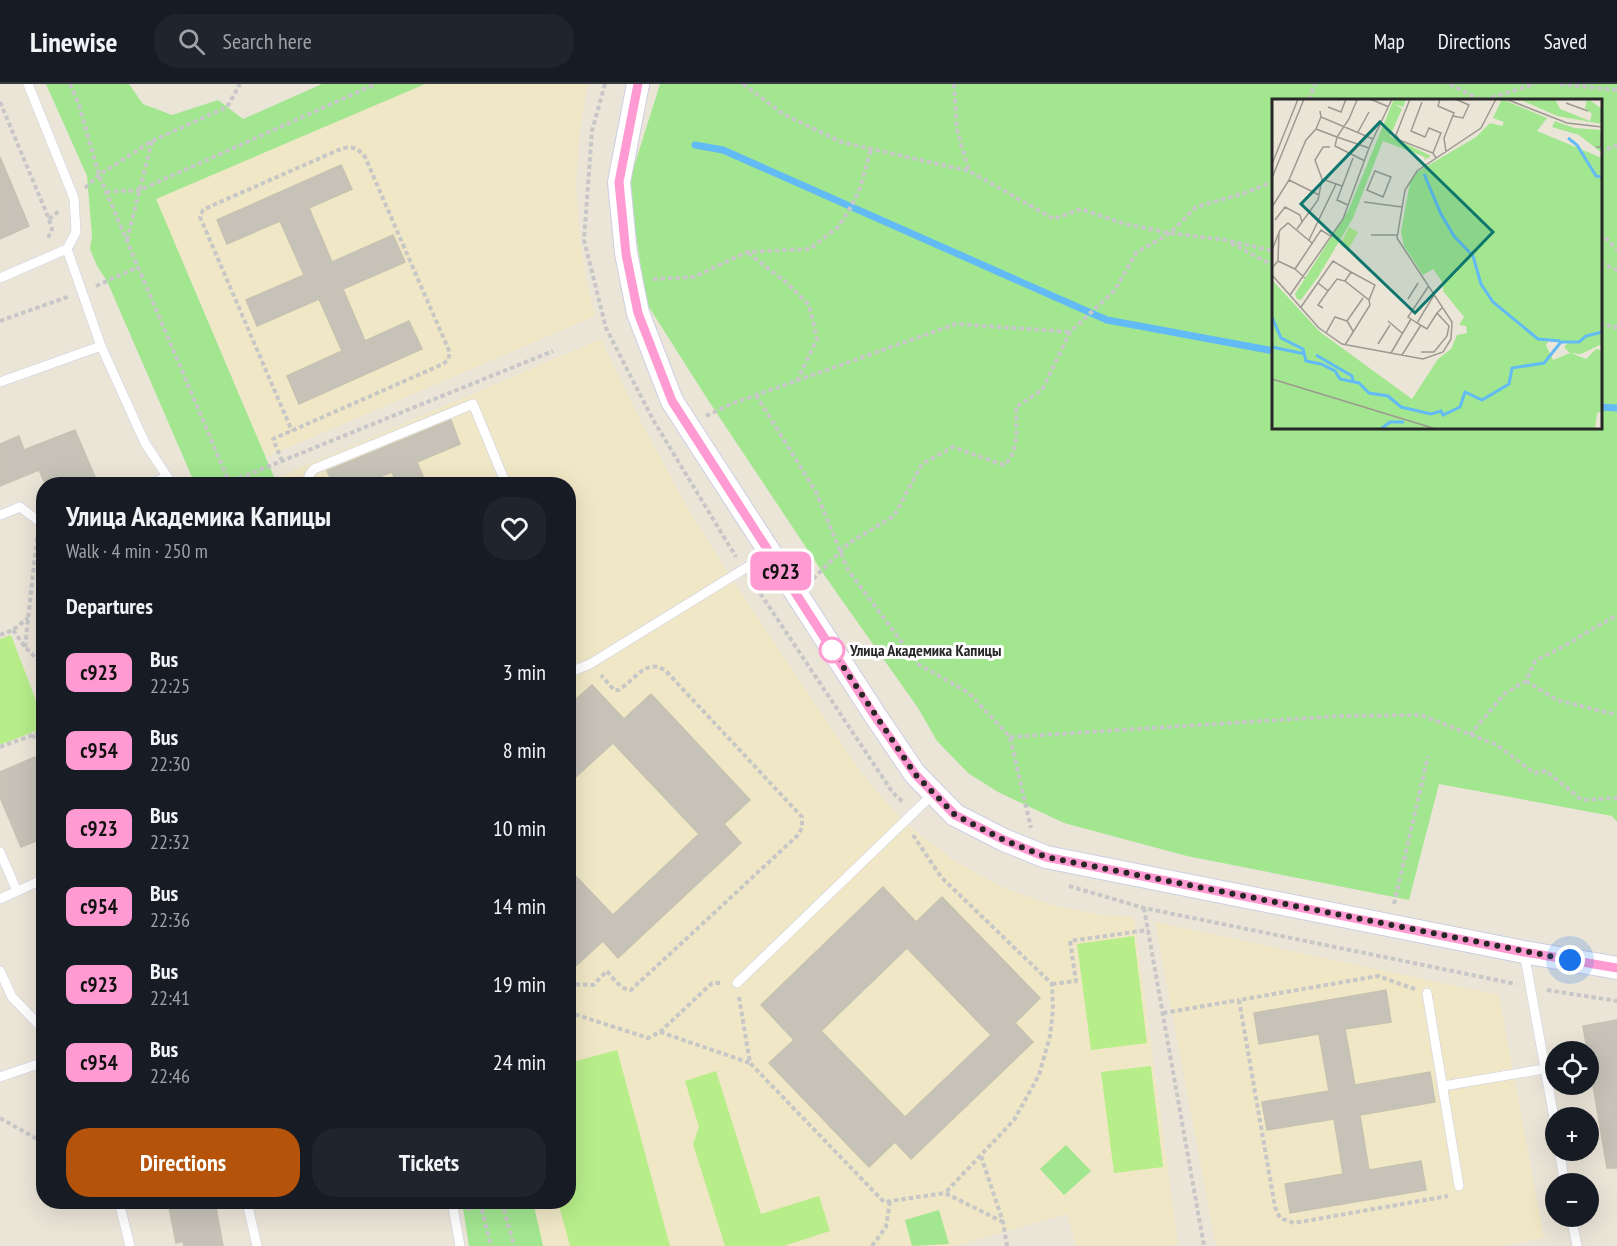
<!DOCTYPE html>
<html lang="en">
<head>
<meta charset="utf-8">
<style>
	:root { --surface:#171b24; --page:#20242c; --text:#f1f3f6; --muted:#9ea1a6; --line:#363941; --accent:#b45309 }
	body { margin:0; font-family:"PT Sans Narrow",sans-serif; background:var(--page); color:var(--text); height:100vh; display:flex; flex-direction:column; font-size:22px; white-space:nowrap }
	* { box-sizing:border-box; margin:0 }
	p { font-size:20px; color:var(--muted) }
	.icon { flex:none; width:33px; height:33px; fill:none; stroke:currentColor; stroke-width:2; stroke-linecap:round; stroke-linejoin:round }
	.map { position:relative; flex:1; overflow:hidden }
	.drawer { position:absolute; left:36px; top:393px; width:540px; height:732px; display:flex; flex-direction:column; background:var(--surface); border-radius:24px; box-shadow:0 6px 24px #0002 }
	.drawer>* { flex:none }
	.badge { padding:0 12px; border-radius:9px; font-size:21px; line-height:39px }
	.controls { position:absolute; left:1545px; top:957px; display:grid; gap:12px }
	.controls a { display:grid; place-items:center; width:54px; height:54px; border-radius:50%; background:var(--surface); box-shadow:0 6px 24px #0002; font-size:30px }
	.you { position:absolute; width:30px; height:30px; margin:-15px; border:4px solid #fff; border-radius:50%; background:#1a73e8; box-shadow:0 0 0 9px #1a73e833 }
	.map>.badge { position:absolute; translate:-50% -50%; box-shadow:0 0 0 3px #fff }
	h2 { padding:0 30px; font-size:22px; line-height:54px }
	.round { display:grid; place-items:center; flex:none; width:63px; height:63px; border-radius:24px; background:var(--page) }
	.headline { display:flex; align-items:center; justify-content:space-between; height:102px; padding:0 30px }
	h1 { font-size:28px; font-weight:800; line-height:45px }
	.button { display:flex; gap:12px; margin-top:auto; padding:12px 30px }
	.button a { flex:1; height:69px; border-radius:24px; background:var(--accent); color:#fff; font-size:24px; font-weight:800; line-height:69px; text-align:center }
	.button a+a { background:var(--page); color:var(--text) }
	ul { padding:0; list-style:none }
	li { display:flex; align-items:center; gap:18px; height:78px; padding:0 30px }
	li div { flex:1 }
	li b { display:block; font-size:22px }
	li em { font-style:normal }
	li .badge { min-width:66px; font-weight:700; text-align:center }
	header { display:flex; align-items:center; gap:36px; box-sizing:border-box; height:84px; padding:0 30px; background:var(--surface); border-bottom:2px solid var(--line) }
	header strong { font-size:28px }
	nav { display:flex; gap:33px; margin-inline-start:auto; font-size:21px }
	.search { width:420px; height:54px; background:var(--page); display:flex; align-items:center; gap:15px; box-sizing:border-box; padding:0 21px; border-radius:24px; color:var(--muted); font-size:22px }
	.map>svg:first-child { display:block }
</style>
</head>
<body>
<header>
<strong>Linewise</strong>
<div class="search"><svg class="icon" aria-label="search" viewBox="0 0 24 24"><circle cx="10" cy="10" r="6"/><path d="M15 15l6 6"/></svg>Search here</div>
<nav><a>Map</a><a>Directions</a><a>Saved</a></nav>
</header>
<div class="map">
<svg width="1617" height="1162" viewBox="0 0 1617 1162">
	<rect width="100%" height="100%" fill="#ebe5d8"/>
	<g fill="#efe7c5">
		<polygon points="425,0 588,0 580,45 576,101 580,156 586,195 595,232 266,373 156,115"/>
		<polygon points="601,255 642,340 686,421 725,484 860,687 895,728 914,746 955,777 1004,804 1052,821 1102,831 1134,833 1178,1160 1172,1162 1076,1162 1067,1130 955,1162 543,1162 533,1118 568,1118 568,400 277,400 274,395"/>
		<polygon points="1155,838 1499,911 1544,1154 1500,1162 1216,1162"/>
	</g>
	<g fill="#a2e690" fill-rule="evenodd">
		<polygon points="46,0 129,0 143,20 172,31 218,16 243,35 322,0 425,0 156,115 277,400 195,400 107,197 97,182 90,165 92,152 87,92"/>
		<path d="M660 0H1617V738L1612 732 1439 700 1409 816 1187 772 1064 739 998 708 968 689 937 657 918 624 827 495 708 316 647 220 628 102ZM1274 16H1600V344H1274Z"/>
		<polygon points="1066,1061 1091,1087 1064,1111 1040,1085"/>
		<polygon points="462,1118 533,1118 543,1162 469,1162"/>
		<polygon points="939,1126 949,1160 912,1162 905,1136"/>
	</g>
	<g fill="#b7ee8a">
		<polygon points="11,551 43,635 43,644 0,661 0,555"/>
		<polygon points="1134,852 1147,959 1091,966 1077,860"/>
		<polygon points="617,966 670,1162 570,1162 558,1118 568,1118 569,979"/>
		<polygon points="1151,982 1163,1083 1114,1089 1101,988"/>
		<polygon points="716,987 761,1130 819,1112 830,1147 784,1162 725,1162 693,1060 699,1043 685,997"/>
	</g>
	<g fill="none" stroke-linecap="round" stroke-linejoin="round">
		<g stroke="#62bbf5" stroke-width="7">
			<polyline points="695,61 723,66 1107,236 1274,267"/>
			<polyline points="1600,323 1617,324"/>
		</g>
	</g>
	<g fill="#c6c2b8" stroke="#c6c2b2" stroke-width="1.5" fill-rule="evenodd">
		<polygon points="0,73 29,142 0,155"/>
		<polygon points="341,81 352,105 309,124 332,178 393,151 405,178 343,205 365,257 409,237 422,265 299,320 287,292 342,267 319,215 257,242 246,216 304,191 280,137 227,160 217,136"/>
		<polygon points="451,336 460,360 417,378 426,400 397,400 392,388 361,400 333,400 327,387"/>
		<polygon points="75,346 98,400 45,400 39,386 0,402 0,360 19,352 24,366"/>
		<polygon points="592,601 624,635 651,610 750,716 724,740 741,759 618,874 603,857 568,889 568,784 613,831 699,750 613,659 568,700 568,622"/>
		<polygon points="35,673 44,693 44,754 21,763 0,713 0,688"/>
		<path d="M883 803 916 838 942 813 1040 914 1015 939 1033 958 911 1075 895 1058 869 1083 769 979 794 956 761 921ZM907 864 991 951 905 1033 821 947Z"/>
		<polygon points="1386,906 1391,938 1345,945 1355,1001 1430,988 1435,1018 1360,1031 1369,1086 1421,1077 1426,1106 1290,1129 1285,1100 1343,1090 1334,1035 1267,1046 1262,1018 1329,1007 1319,950 1259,960 1254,929"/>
		<polygon points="1617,936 1617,1084 1607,1084 1583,942"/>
		<polygon points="168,1118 215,1118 223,1162 184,1162 183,1157 176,1159"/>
	</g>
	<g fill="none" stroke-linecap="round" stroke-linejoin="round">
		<g stroke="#cdcee2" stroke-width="10">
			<g id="service">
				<polyline points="0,194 67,165 76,148 74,114 28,0"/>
				<polyline points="101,262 145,359 172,400"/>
				<polyline points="0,298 101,262 67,165"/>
				<polyline points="151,400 166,393"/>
				<path d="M309 400C307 394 309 390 314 385L473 320 506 400"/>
				<polyline points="0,431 20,423 44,441"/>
				<polyline points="568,589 590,580 770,469"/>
				<polyline points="0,768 17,807"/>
				<polyline points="0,815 44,795"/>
				<polyline points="1524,868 1556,1045"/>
				<polyline points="0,887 12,913 44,946"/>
				<polyline points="737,899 934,709"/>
				<polyline points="1427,909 1459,1102"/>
				<polyline points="0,993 44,978"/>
				<polyline points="1443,1002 1544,985"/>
				<polyline points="1559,1066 1565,1100"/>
				<polyline points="119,1118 130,1162"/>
				<polyline points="247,1118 257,1162"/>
				<polyline points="452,1118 460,1162"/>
				<polyline points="1571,1132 1577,1162"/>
			</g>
		</g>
		<g stroke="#cdcee2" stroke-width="24">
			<polyline id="tertiary" points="638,0 619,98 626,169 638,229 672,317 875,631 915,690 955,731 1004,756 1046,773 1524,868 1617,884"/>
		</g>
		<g stroke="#c7c7c7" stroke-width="4" stroke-dasharray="4.5 3" stroke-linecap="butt">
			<polyline points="70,0 79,21 99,91 230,400"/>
			<polyline points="605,0 592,47 584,156 606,244 652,334 736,473"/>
			<polyline points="743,0 783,30 841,58 969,87 1054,135 1081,125 1125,140 1170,149 1225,156 1274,167"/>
			<polyline points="954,0 957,46 969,87"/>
			<polyline points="1450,0 1480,16"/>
			<polyline points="1560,0 1617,6"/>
			<polyline points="1309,16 1315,0"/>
			<polyline points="1484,16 1535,0"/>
			<polyline points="0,18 49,135 52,145 47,156"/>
			<polyline points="1600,68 1617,61"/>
			<polyline points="85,104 99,91 152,57 227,23 240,0"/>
			<polyline points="106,108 140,106 376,0"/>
			<polyline points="49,135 59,127"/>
			<polyline points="1600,148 1617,166"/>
			<polyline points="127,156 152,57"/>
			<polyline points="1231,159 1274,182"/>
			<polyline points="748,169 787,199 809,221 817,255 797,297"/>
			<polyline points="1600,179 1617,186"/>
			<polyline points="653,195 694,193 747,168 810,165 838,143 851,123 860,104 871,65"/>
			<polyline points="96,202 138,183"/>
			<polyline points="0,237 70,212"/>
			<polyline points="1600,238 1614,244 1617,242"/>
			<polyline points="756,311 816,408 848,486 918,580 969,609 1010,653 1031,744"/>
			<polyline points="706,332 731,320 956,240 1070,248"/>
			<path d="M282 377 273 355 443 280 448 276 450 269 365 73C359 65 353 62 343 64L211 122 203 126 200 133 292 347"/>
			<polyline points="225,400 553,267"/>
			<path d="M813 495 849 459 894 432 922 380 953 363 1004 381C1020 368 1016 341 1016 323L1042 306 1070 248 1115 206 1136 169 1170 149 1196 123 1245 109 1274 97"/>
			<polyline points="752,497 893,709 903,718"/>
			<polyline points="13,546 25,563 44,582"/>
			<polyline points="0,551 13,546 28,534"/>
			<polyline points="25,563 37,453"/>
			<polyline points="1526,597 1557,616 1617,631"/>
			<polyline points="32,651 44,662"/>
			<polyline points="1470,651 1504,610 1526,597 1535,577 1564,562 1617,531"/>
			<polyline points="1010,653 1341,632 1421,631 1497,661 1534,689 1546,687 1582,716 1617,714"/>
			<polyline points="0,663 44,647"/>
			<polyline points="913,751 941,793 1052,900 1053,926 1050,952 1039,991 1014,1036 945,1109"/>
			<polyline points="1069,802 1144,824 1516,900"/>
			<polyline points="1394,820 1428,672"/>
			<polyline points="1144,824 1204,1162"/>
			<path d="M568 900 593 901 607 887C614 895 621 906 631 906L797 752 802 744V733L666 587C646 573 635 596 619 606H614L601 591"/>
			<polyline points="1052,900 1076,897 1070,857 1148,846"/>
			<polyline points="1415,905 1378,892 1239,916 1275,1123 1280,1134 1294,1139 1448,1112"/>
			<polyline points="1547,906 1617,917"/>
			<polyline points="739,913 750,979 884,1118 945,1109 1003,1138"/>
			<polyline points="568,928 648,954 660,948 712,899 723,899"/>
			<polyline points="1163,929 1239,916"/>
			<polyline points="660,948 750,979"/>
			<polyline points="0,1034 44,1059"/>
			<polyline points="981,1072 1003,1138 1007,1162"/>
			<polyline points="480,1118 491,1162"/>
			<polyline points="502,1118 514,1162"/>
			<polyline points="467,1125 481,1121"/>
			<polyline points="872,1162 886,1143 890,1117"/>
		</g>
		<use href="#service" stroke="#fff" stroke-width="9"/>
		<use href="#tertiary" stroke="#fff" stroke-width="22"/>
	</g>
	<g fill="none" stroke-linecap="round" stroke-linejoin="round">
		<g stroke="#fff" stroke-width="14">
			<polyline id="line" points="638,0 619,98 626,170 638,229 672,317 874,631 915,690 955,731 1004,756 1046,773 1524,868 1617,884"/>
		</g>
		<use href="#line" stroke="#ff9ad2" stroke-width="9"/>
		<polyline stroke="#272727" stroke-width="6" stroke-dasharray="0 10.8" points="832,566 915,690 955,731 1004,756 1046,773 1570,876"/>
	</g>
	<circle fill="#fff" stroke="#ff9ad2" stroke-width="3" cx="832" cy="566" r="12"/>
	<g text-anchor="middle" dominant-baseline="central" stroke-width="6" stroke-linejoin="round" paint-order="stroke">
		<g font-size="16" font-weight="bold" fill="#272727" stroke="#fff" text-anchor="start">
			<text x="850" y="566">Улица Академика Капицы</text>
		</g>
	</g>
	<g transform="translate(1272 15)">
		<rect width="330" height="330" fill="#ebe5d8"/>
		<path d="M122 0H134L131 8 123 5 130 10 118 37 159 57 152 61 153 58 111 42 81 119 46 178 29 201 25 200 23 195 76 112ZM230 0 275 19 265 32 330 59V245L309 255 299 254 314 260 324 250 330 251V312L325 314 323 330H0V181L48 233 140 300 166 260 179 250 185 236 195 234 194 227 187 226 192 218 171 192V184L161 170 151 176 132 147 129 133 138 83 145 73 204 38 218 24 230 27 232 23 221 19ZM277 241 297 243 292 248 298 254 281 261 274 246ZM283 0 288 10 318 22 320 15 313 9 315 0 319 2 330 10V25L285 17 249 1ZM283 22 302 29 330 31V54L307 36 280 28Z" fill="#a2e690" fill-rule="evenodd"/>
		<path d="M77 128 86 133 76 151 68 146Z" fill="#b7ee8a"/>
		<path fill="none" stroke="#62bbf5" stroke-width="3" d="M296 39 305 46 324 77 330 78M152 75 169 115 182 137 201 157 209 185 221 203 266 240 288 242M0 218 9 239 31 250 34 262 49 265 63 272 68 280 87 284 97 294 116 297 129 308 159 315 169 312 171 316 188 308 193 293 210 301 237 285 240 269 272 264 289 243H307L314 237 330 233M0 248 33 255M44 256 80 277 81 282M109 330 118 323H132"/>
		<path fill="none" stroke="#9d9991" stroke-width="1.5" d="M98 0 117 8M138 0 124 36 127 41 161 54 164 59M168 0 166 7 182 14 172 39 174 53M234 0 295 24 330 28M150 3 139 32 153 38 157 29 169 34 161 54M294 4 316 12M56 8 69 13 74 0M48 12 49 18 101 40 120 0M181 17 191 19 197 6 183 0M49 18 44 30 65 38 77 20 85 1 82 0M86 33 97 13M324 48H329L330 28M93 62 63 47 65 38 97 49 101 40M0 65 26 0M103 72 119 78 111 98 95 91ZM0 79 32 0M50 80 43 61 51 48H58M17 81 47 96M92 103 130 108M76 106 65 101 81 59M0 108 17 81 34 41 44 30M3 121 13 108 28 116 30 123 25 130M30 123 46 101 50 80 70 87M99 136H125M37 141 64 85M0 151 8 131 16 124 40 144M6 162 7 134M0 169 6 162 23 170M79 173 103 186 97 201 73 182ZM0 176 47 229 70 245 151 260 171 253 179 240 180 223 125 139 133 91 145 72 209 29 224 0M33 179 23 170 49 131 60 138M46 184 56 192 46 206 51 209M56 192 65 180 73 182M18 196 71 120 97 49M162 196 145 224 155 230 165 214M136 200 146 184M29 208 61 162 79 173M116 222 130 234M145 224 136 218 156 188M81 232 75 222 91 199M54 234 63 218 75 222M106 245 118 226M73 246 98 206 97 201M149 253H162L175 237 177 227 165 214 171 208M119 254 139 220M130 256 149 226M0 280 164 330"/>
		<path fill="#0f766e" fill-opacity="0.15" stroke="#0f766e" stroke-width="3" d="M108 23 221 133 143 214 29 105Z"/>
		<rect width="330" height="330" fill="none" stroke="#272727" stroke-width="3"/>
	</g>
</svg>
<div class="controls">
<a><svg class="icon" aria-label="locate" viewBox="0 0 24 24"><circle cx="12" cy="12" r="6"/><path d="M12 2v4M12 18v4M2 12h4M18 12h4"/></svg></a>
<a>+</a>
<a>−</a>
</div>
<div class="you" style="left:1570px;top:876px"></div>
<b class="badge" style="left:781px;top:487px;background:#ff9ad2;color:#111">с923</b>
<section class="drawer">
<div class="headline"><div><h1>Улица Академика Капицы</h1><p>Walk · 4 min · 250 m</p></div><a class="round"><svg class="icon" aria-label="heart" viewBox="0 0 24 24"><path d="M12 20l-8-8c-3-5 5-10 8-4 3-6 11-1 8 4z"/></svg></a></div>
<h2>Departures</h2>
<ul>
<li><span class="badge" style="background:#ff9ad2;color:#111">с923</span><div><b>Bus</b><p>22:25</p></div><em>3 min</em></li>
<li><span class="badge" style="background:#ff9ad2;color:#111">с954</span><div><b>Bus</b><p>22:30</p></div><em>8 min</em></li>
<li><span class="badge" style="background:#ff9ad2;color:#111">с923</span><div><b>Bus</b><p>22:32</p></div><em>10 min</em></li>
<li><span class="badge" style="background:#ff9ad2;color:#111">с954</span><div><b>Bus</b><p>22:36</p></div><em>14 min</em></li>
<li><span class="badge" style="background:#ff9ad2;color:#111">с923</span><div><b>Bus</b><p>22:41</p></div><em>19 min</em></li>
<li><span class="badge" style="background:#ff9ad2;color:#111">с954</span><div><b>Bus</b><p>22:46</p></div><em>24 min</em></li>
</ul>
<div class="button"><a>Directions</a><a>Tickets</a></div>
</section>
</div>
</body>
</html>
